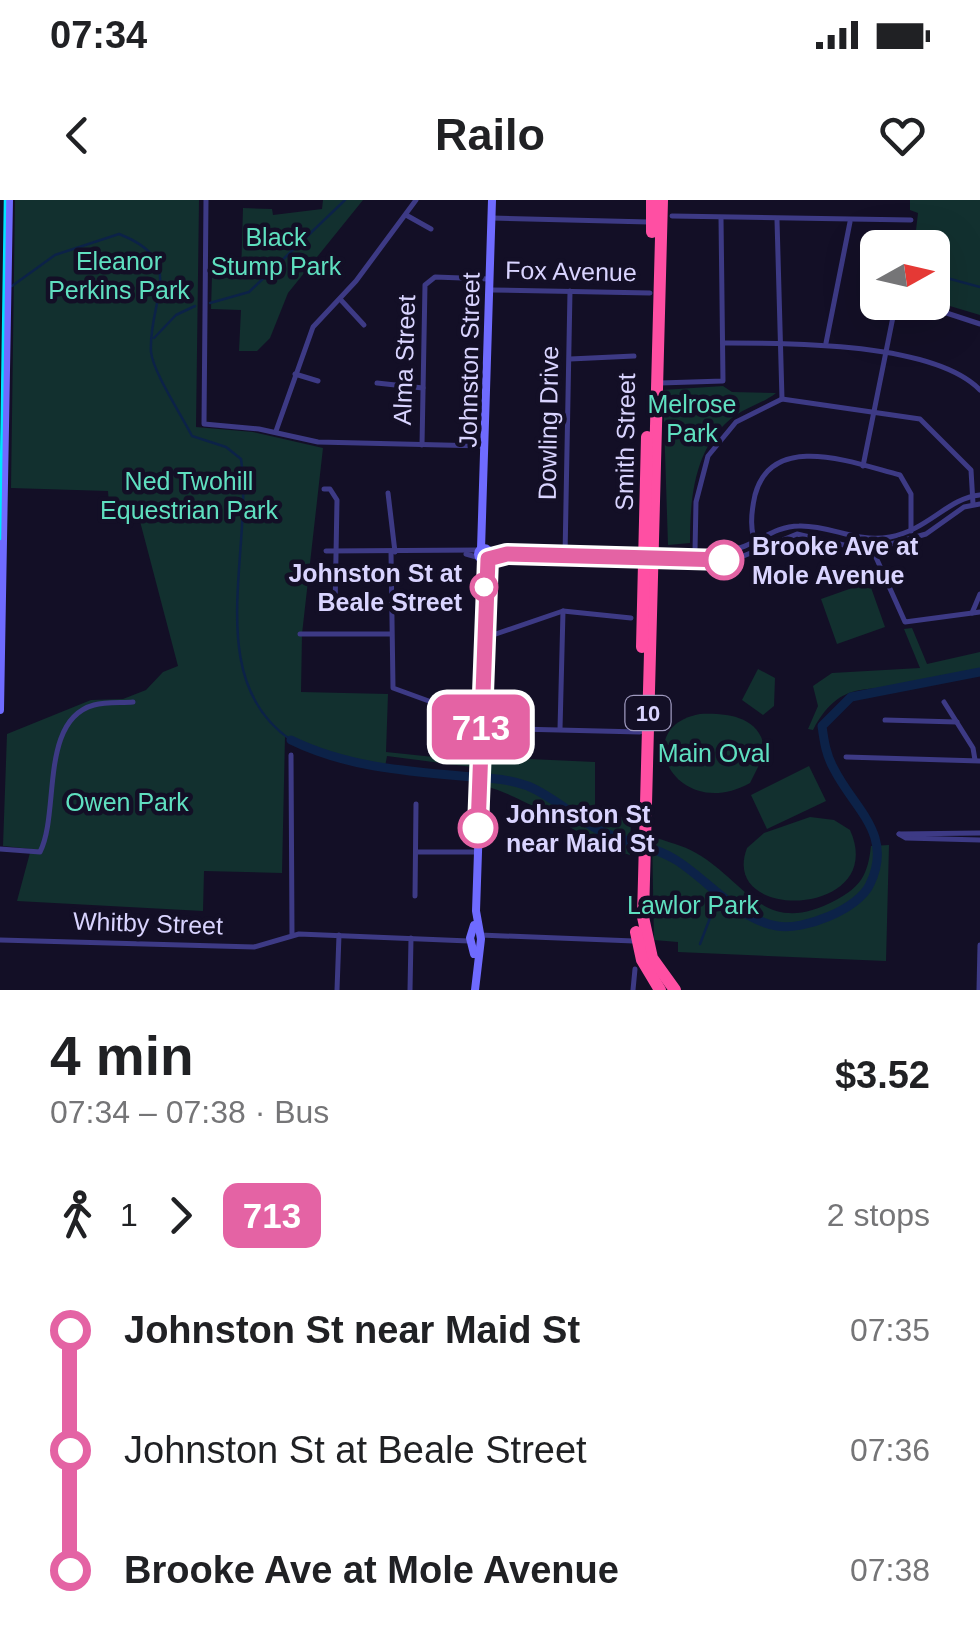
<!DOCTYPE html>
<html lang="en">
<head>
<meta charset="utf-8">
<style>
	:root { --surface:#fff; --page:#f2f2f2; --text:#202124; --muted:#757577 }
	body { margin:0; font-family:Helvetica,sans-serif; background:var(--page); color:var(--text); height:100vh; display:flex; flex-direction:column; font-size:38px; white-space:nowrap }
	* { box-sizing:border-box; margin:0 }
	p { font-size:32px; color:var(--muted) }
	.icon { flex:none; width:55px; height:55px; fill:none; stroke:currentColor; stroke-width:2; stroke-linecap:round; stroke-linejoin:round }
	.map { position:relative; height:790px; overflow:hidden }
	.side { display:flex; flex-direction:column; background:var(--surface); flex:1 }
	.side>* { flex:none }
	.badge { padding:0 20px; border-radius:15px; font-size:35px; line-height:65px }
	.needle { width:65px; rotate:82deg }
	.buttons { position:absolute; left:860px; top:30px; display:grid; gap:20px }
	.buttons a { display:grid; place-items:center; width:90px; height:90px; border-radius:15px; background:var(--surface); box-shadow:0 10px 40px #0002; font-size:50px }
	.map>.badge { position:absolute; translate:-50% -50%; box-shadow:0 0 0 5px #fff }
	.legs { display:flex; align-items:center; gap:15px; height:110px; padding:0 50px; font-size:32px }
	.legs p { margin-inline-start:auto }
	.summary { display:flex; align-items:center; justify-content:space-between; height:170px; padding:0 50px }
	h1 { font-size:55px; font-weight:600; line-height:75px }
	ul { padding:0 50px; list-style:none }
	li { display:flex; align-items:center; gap:35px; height:120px; font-size:38px }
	li i { display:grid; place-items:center; width:15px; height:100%; margin:0 12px; background:currentColor }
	li i::after { content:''; width:25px; height:25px; margin:-12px; border:8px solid; border-radius:50%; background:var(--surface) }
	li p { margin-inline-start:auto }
	li:first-child i { background:linear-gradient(#0000 50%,currentColor 0) }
	li:last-child i { background:linear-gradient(currentColor 50%,#0000 0) }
	.status { display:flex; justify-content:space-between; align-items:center; height:70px; padding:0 50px; background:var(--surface); direction:ltr }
	.status svg { height:28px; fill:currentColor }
	header { display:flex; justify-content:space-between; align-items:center; height:130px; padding:0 50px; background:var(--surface); font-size:45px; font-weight:600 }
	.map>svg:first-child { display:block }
</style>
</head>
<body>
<div class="status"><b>07:34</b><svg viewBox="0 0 49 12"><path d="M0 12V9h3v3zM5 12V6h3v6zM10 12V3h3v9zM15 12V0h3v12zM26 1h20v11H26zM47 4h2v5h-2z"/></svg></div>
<header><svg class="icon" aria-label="back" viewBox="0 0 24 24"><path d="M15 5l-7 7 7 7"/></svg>Railo<svg class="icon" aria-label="heart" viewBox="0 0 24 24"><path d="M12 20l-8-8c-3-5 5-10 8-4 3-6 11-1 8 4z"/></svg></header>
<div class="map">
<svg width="980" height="790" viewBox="0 0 980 790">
	<rect width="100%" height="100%" fill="#130f26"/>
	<g fill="#12302f">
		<path d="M15 0H199L196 227 253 232 323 248 302 434 301 492 388 494 386 552 472 561V567L387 556 385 567C349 564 317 553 285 536L282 673 204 671 203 711 17 701 31 649 3 646 7 534 91 500 123 499 146 490 163 472 178 466 136 306H109L108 291 11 288Z"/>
		<polygon points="323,0 363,0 288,93 270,138 257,151 239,151 241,110 211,109 212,76 241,76 243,8 272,9 273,15 322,9"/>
		<polygon points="910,0 980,0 980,115 933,101 932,48 914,47 918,13 910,10"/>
		<path d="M723 186 732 192 776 193C765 202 748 207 736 215 694 244 690 298 690 343L668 345 663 190Z"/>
		<polygon points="869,382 885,427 837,444 821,399"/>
		<path d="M912 428 927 464 980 452V469C960 471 946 479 928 483 875 496 844 472 813 530L808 529 818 506 813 486 832 473 920 468 904 429Z"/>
		<polygon points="758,469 775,478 774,506 763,515 742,500"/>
		<path d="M700 514C730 513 762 517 765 553L750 583C676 624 627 527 700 514Z"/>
		<path d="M485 557 595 562V616L631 617 630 655C578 639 538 601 485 586Z"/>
		<polygon points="809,566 826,601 767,629 751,595"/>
		<path d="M810 617 834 620 850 630C889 717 718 724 747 648L764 633Z"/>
		<path d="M652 636C666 642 683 645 696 653 747 682 764 739 836 700 861 687 868 674 871 646L889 645 886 761 678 752V742L654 740Z"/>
	</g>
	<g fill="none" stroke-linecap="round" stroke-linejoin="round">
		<g stroke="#0c2248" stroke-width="2.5">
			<polyline points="932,74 980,87"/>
			<path d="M12 86 55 55 119 34C189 61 148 99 151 152 153 172 182 216 192 236L226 247 241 259C254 349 201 479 291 540"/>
			<polyline points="210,103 249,92 345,0"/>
			<polyline points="154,138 176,115 195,106"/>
			<polyline points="700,744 720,692"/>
		</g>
		<path stroke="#0c2248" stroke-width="9" d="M291 540C344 566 402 571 461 576 484 578 506 578 528 586 554 597 574 617 599 630 623 642 652 645 676 660 708 680 739 720 777 726 803 731 859 709 870 684 894 634 854 609 834 569 826 555 824 541 822 526L851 497 980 472"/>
		<g stroke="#3d3a85" stroke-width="5">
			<polyline points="206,0 204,224 259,229 318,242 484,246"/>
			<polyline points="406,15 431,29"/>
			<polyline points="672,16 911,20"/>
			<polyline points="492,18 649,22"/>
			<polyline points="777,20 782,199"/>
			<polyline points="492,90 650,93"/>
			<polyline points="340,99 364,125"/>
			<polyline points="913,102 980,124"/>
			<path d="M723 143C788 143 933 142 980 190"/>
			<polyline points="826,143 850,22"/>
			<polyline points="570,159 634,156"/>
			<polyline points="295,174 318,181"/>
			<polyline points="377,183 423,188"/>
			<polyline points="660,183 723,181 721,18"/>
			<polyline points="276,231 313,127 356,81 416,0"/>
			<polyline points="422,245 425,85 435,77 489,79"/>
			<polyline points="863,266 896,102"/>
			<polyline points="324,289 330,289 337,300 335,410"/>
			<polyline points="388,293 395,352"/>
			<polyline points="870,344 905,422 980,412"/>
			<path d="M758 349C749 332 751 313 755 295 772 230 856 264 900 275L911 294V331"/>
			<polyline points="326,351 480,350"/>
			<polyline points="489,351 507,355 640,355"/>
			<polyline points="695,351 696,302 708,256 736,222 782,199 920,219 971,270 973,304"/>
			<polyline points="391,352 393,488 481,520"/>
			<path d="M657 353C680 349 703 354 727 351 753 348 772 326 799 326 832 325 854 343 890 337 928 330 948 298 980 295"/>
			<polyline points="466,354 480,358"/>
			<polyline points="565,356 570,91"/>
			<polyline points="654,360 736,359 797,334 848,346 884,346 926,334 964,307 980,304"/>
			<polyline points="972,413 980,394"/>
			<polyline points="300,434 391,434"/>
			<polyline points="484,438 563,411 631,418"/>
			<polyline points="944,502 973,548 975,560"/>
			<polyline points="885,520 957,522"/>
			<polyline points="483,528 640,532"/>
			<polyline points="560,529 563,411"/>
			<polyline points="291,555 292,734"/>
			<polyline points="846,557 980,561"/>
			<polyline points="899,634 906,638 980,640"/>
			<polyline points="899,634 980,633"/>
			<path d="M0 649 40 652C60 613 39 520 94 505 106 502 121 503 133 502"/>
			<polyline points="416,652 478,652"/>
			<polyline points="415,696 416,604"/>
			<polyline points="480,735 634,741"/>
			<polyline points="0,740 254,747 299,734 469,741"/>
			<polyline points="337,790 339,735"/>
			<polyline points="410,790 411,738"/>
			<polyline points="633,790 635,769"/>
			<polyline points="979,790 980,745"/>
		</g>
		<g stroke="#6f6bff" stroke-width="8">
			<circle cx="484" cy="354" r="6"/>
			<polyline points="481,349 492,0"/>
			<polyline points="0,510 9,0"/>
			<polyline points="474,754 470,738 474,725"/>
			<polyline points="475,790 481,739 476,711 488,359"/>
		</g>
		<g stroke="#ff4fa3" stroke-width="12">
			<polyline points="662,0 643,717 652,758 675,790"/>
			<polyline points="652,32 652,0"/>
			<polyline points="642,447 647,237"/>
			<polyline points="636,732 642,760 660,790"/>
		</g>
		<polyline stroke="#00e5ff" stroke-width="2.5" points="0,339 5,0"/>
	</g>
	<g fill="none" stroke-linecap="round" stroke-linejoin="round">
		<g stroke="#fff" stroke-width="22">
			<polyline id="line-1" points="478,628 488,359 507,354 724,360"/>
		</g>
		<use href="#line-1" stroke="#e463a4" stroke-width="15"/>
	</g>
	<g fill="#fff" stroke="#e463a4" stroke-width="5">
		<circle cx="724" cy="360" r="18"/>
		<circle cx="484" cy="387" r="12"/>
		<circle cx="478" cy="628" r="18"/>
	</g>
	<g text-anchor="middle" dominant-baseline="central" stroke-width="9" stroke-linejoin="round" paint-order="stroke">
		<rect fill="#130f26" stroke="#9e99be" stroke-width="2.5" x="625.5" y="496" width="45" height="34" rx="8"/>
		<g font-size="22" font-weight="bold" fill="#d9d4ff">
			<text x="648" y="513">10</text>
		</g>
		<g font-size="25" fill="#5fe0c0" stroke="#130f26">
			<text x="276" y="37">Black<tspan x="276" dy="29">Stump Park</tspan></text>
			<text x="119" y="61">Eleanor<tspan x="119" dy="29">Perkins Park</tspan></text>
			<text x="692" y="204">Melrose<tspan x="692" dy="29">Park</tspan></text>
			<text x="189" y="281">Ned Twohill<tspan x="189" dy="29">Equestrian Park</tspan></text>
			<text x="714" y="553">Main Oval</text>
			<text x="127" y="602">Owen Park</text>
			<text x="693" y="705">Lawlor Park</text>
		</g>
		<g font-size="25" fill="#d9d4ff" stroke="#130f26">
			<text transform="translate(571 71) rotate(1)">Fox Avenue</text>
			<text transform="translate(404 160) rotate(-88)">Alma Street</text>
			<text transform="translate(469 160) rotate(-89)">Johnston Street</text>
			<text transform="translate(548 223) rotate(-89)">Dowling Drive</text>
			<text transform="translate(625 242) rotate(-89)">Smith Street</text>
			<text transform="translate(148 723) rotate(2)">Whitby Street</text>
		</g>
		<g font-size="25" font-weight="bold" fill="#d9d4ff" stroke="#130f26" text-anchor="start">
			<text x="752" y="346">Brooke Ave at<tspan x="752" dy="29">Mole Avenue</tspan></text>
			<text x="462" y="373" text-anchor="end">Johnston St at<tspan x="462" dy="29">Beale Street</tspan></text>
			<text x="506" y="614">Johnston St<tspan x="506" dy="29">near Maid St</tspan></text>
		</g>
	</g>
</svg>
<div class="buttons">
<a><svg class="needle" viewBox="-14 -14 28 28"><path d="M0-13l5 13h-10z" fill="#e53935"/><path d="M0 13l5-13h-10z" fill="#757577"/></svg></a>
</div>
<b class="badge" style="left:481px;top:527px;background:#e463a4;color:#fff">713</b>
</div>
<section class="side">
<div class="summary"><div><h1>4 min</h1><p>07:34 – 07:38 · Bus</p></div><b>$3.52</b></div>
<div class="legs"><svg class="icon" aria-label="walk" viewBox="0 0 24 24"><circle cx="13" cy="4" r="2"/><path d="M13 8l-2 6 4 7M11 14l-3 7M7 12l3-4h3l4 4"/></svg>1<svg class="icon" aria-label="forward" viewBox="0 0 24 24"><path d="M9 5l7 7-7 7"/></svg><b class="badge" style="background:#e463a4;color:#fff">713</b><p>2 stops</p></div>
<ul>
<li><i style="color:#e463a4"></i><b>Johnston St near Maid St</b><p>07:35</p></li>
<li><i style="color:#e463a4"></i><span>Johnston St at Beale Street</span><p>07:36</p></li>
<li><i style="color:#e463a4"></i><b>Brooke Ave at Mole Avenue</b><p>07:38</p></li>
</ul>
</section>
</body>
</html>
